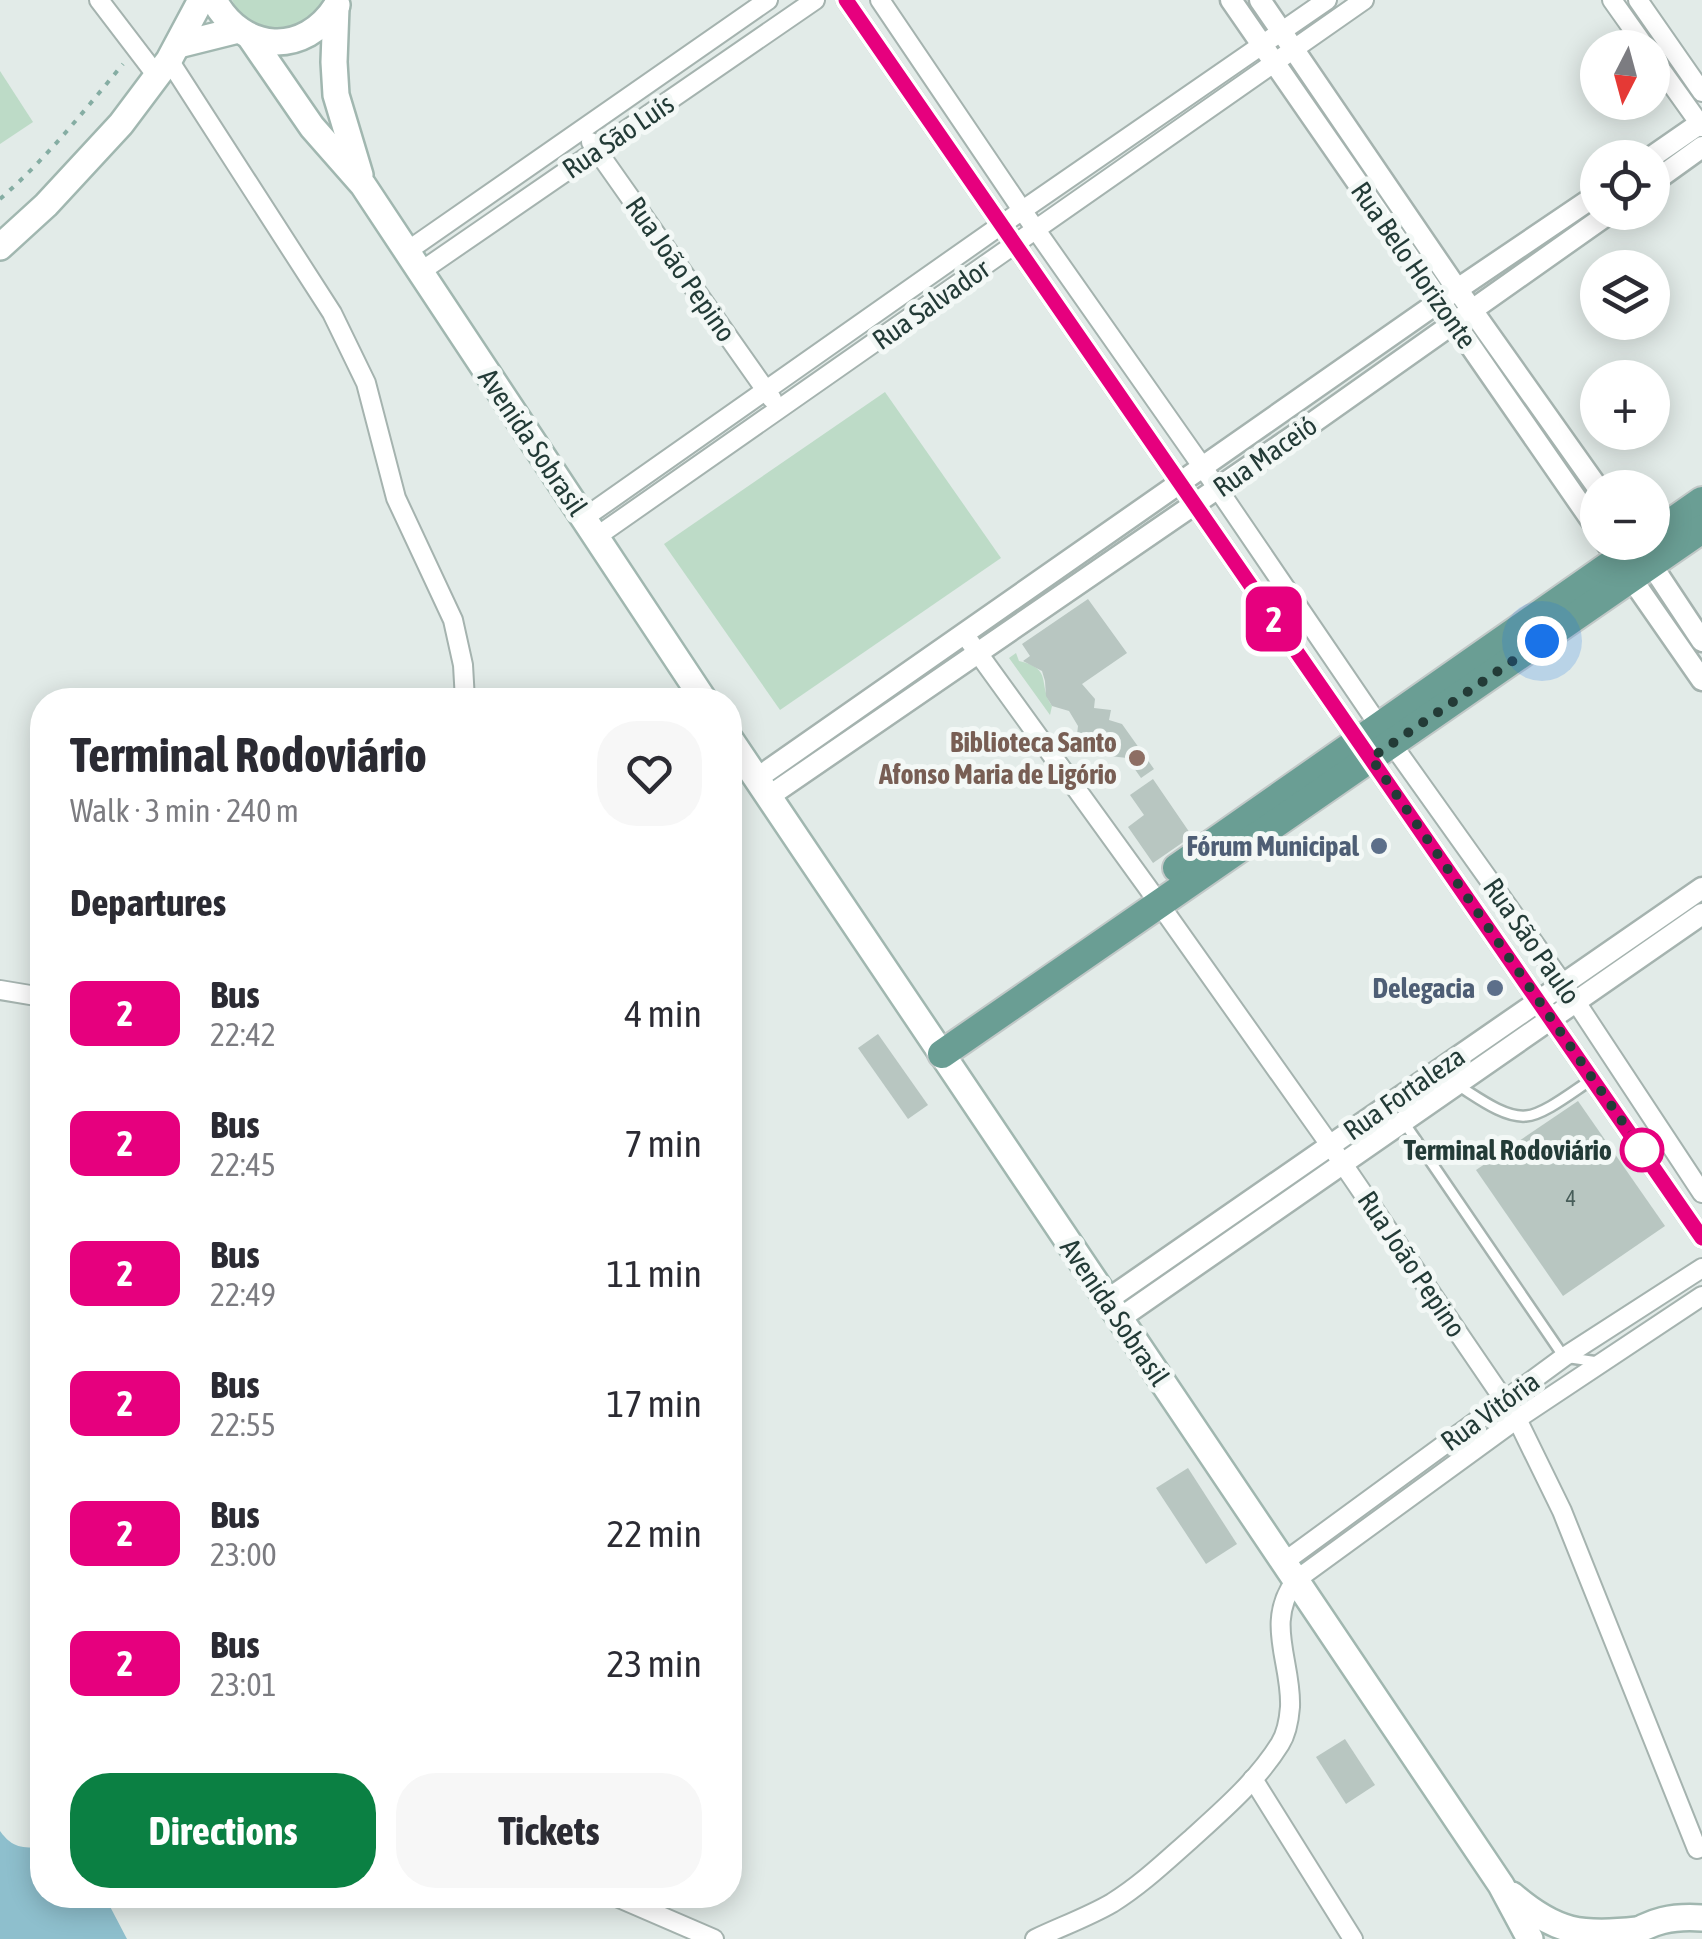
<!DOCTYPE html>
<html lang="en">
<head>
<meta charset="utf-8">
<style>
	:root { --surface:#fff; --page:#f7f7f7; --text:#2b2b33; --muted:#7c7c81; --accent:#0b8043 }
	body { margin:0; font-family:"Asap Condensed",sans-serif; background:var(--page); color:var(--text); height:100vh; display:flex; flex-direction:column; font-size:38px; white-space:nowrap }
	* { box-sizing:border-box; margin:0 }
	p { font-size:32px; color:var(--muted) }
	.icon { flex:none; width:55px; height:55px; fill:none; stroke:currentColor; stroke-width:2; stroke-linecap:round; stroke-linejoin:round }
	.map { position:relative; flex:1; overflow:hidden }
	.sheet { position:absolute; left:30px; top:688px; width:712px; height:1220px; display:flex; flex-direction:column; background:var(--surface); border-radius:40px; box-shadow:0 5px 25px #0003 }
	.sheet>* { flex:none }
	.badge { padding:0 20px; border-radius:15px; font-size:35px; line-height:65px }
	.needle { width:65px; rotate:186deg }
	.tools { position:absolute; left:1580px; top:30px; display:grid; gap:20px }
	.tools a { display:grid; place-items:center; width:90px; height:90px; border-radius:50%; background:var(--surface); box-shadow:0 5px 25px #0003; font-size:50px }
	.you { position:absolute; width:50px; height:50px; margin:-25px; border:8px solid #fff; border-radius:50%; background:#1a73e8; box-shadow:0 0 0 15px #1a73e833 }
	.map>.badge { position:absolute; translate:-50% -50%; box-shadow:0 0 0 5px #fff }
	h2 { padding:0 40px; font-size:38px; line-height:90px }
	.round { display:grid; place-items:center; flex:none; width:105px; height:105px; border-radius:40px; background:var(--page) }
	.head { display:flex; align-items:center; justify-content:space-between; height:170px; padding:0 40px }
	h1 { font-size:48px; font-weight:700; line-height:75px }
	.button { display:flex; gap:20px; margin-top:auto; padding:20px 40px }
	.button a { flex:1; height:115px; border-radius:40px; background:var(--accent); color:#fff; font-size:40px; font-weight:700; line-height:115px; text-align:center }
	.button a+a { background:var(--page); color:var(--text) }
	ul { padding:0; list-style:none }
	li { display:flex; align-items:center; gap:30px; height:130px; padding:0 40px }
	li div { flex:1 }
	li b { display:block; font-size:38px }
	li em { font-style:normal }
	li .badge { min-width:110px; font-weight:700; text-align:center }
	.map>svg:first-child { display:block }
</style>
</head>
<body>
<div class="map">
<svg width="1702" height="1939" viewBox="0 0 1702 1939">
	<rect width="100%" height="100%" fill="#e2ebe8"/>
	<g fill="#bddbc7">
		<path d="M232 0H324C306 40 250 40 232 0Z"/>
		<polygon points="0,71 33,122 0,144"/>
		<polygon points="885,392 1001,558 780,710 664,544"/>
		<path d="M1016 653 1019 661C1054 669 1037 684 1052 706L1050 715 1009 658Z"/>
	</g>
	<path fill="#8ebfcd" d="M0 1831C13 1849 22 1847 42 1848V1895H104L127 1939H0Z"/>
	<g fill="#b8c6c1">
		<polygon points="1088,599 1127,653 1082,684 1095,699 1094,708 1111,710 1109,720 1122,724 1154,769 1141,778 1127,758 1075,752 1078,726 1069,711 1052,706 1046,696 1045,681 1042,671 1023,661 1030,656 1022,644"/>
		<polygon points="1153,779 1192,836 1153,863 1128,827 1144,815 1130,795"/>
		<polygon points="878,1034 928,1105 908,1119 858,1048"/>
		<polygon points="1578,1101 1665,1226 1563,1296 1476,1170"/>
		<polygon points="1188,1468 1237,1544 1206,1564 1156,1488"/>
		<polygon points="1345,1739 1375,1785 1346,1804 1316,1757"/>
	</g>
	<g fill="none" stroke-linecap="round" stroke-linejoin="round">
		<g stroke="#a5b3af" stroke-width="14">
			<g id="service">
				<path d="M1459 1086C1477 1097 1504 1118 1526 1116 1544 1115 1575 1090 1591 1080"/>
				<polyline points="1403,1121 1564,1357 1598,1362"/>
			</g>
		</g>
		<g stroke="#a5b3af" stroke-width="22">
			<g id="minor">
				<polyline points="99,0 157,76"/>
				<polyline points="846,0 1702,1238"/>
				<polyline points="880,0 1022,210 1218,489 1380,727 1576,1002 1702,1193"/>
				<polyline points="1612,0 1646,48"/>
				<polyline points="1638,0 1702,92"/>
				<polyline points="1652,57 1702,127"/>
				<polyline points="169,60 332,313 366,383 396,498 453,620 463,665 465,700"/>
				<polyline points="591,142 772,399"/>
				<polyline points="406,252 768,0"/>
				<polyline points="420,272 815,0"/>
				<polyline points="584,518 1001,225 1327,0"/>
				<polyline points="596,537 1364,0"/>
				<polyline points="970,642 1148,888 1330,1145 1517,1419 1562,1511 1697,1849"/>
				<polyline points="0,990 42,997"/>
				<polyline points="1284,1562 1564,1357 1702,1268"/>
				<polyline points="1253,1779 1353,1939"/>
				<polyline points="612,1895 714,1939"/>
				<path d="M1035 1939C1060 1927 1088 1917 1112 1903 1141 1885 1165 1862 1190 1840 1222 1811 1257 1781 1280 1744 1287 1733 1289 1720 1290 1707 1292 1662 1264 1622 1296 1580L1517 1419 1702 1296"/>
			</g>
		</g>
		<g stroke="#a5b3af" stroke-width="25">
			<g id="tertiary">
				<polyline points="1231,0 1598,530"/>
				<polyline points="1260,0 1457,289 1598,488"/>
				<polyline points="1650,158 1702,122"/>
				<polyline points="1652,183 1702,147"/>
				<polyline points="1606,542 1702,680"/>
				<polyline points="1645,555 1702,641"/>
				<polyline points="756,779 1440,301 1598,194"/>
				<polyline points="768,797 1301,431 1611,212"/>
				<polyline points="1107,1300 1702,888"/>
				<polyline points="1119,1319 1702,914"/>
			</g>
		</g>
		<g stroke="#a1b7b0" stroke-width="30">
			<g id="secondary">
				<path d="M214 0C242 53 305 57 337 5"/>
				<polyline points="336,7 334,62 336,95 360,175"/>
				<polyline points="250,37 312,127 363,185 704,700"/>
				<polyline points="178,45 238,30"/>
				<polyline points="0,247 46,205 121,124 169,60 201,0"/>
				<polyline points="730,739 1501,1885 1530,1939"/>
				<path d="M1512 1895C1556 1933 1582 1936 1637 1930"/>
				<path d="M1627 1938C1650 1920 1674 1916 1702 1918"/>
			</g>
		</g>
		<g stroke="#c1c8c7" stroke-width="32">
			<g id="primary">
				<polyline points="1652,536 1702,501"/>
				<polyline points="1177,868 1643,542"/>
				<polyline points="942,1054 1702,529"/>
			</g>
		</g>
		<path stroke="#85ada3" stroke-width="4" stroke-dasharray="5 8" stroke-linecap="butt" d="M0 199C46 159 84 111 123 64"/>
		<use href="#service" stroke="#fff" stroke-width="9"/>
		<use href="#minor" stroke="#fff" stroke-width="18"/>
		<use href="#tertiary" stroke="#fff" stroke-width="20"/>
		<use href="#secondary" stroke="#fff" stroke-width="25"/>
		<use href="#primary" stroke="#6a9e94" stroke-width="28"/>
	</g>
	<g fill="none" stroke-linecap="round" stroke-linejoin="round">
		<g stroke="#fff" stroke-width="22">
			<polyline id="line" points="846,0 1702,1238"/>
		</g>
		<use href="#line" stroke="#e6007e" stroke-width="15"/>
		<polyline stroke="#233b37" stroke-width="10" stroke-dasharray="0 18" points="1542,641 1371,758 1642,1150"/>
	</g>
	<circle fill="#8d6e63" stroke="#f3f8f6" stroke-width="4" cx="1137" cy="758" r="10"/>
	<g fill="#5c6f8a" stroke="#f3f8f6" stroke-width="4">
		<circle cx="1379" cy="846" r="10"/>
		<circle cx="1495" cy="988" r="10"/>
	</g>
	<circle fill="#fff" stroke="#e6007e" stroke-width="5" cx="1642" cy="1150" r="20"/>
	<g text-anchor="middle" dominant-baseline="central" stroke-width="10" stroke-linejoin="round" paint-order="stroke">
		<g font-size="22" fill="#485e5a">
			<text x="1571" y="1198">4</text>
		</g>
		<g font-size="28" fill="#233b37" stroke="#f3f8f6">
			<text transform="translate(618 136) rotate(-34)">Rua São Luís</text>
			<text transform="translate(1414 265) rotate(55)">Rua Belo Horizonte</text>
			<text transform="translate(681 269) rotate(55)">Rua João Pepino</text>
			<text transform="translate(931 304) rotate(-35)">Rua Salvador</text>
			<text transform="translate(533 442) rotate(56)">Avenida Sobrasil</text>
			<text transform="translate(1265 456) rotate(-35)">Rua Maceió</text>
			<text transform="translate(1532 941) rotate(55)">Rua São Paulo</text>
			<text transform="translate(1404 1093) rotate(-35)">Rua Fortaleza</text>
			<text transform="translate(1412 1264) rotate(56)">Rua João Pepino</text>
			<text transform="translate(1115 1312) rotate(56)">Avenida Sobrasil</text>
			<text transform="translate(1490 1411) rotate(-36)">Rua Vitória</text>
		</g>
		<g font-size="28" font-weight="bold" fill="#785e54" stroke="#f3f8f6" text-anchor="end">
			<text x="1117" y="742">Biblioteca Santo<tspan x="1117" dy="32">Afonso Maria de Ligório</tspan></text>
		</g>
		<g font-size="28" font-weight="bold" fill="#4e5e75" stroke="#f3f8f6" text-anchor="end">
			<text x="1359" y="846">Fórum Municipal</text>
			<text x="1475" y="988">Delegacia</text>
		</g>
		<g font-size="28" font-weight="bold" fill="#233b37" stroke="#f3f8f6" text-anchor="end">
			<text x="1612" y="1150">Terminal Rodoviário</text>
		</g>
	</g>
</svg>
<div class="tools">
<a><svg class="needle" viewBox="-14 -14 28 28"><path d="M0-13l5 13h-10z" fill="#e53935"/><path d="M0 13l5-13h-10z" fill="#7c7c81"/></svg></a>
<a><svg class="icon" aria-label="locate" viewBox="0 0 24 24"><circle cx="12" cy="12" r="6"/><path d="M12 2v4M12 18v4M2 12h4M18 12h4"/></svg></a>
<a><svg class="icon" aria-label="layers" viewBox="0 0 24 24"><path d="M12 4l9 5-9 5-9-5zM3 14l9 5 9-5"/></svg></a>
<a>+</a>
<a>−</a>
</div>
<div class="you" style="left:1542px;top:641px"></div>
<b class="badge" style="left:1274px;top:619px;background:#e6007e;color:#fff">2</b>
<section class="sheet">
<div class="head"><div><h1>Terminal Rodoviário</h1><p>Walk · 3 min · 240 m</p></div><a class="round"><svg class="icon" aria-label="heart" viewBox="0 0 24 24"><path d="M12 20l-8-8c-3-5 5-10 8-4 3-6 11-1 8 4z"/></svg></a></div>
<h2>Departures</h2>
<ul>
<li><span class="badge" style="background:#e6007e;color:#fff">2</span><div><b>Bus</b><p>22:42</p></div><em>4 min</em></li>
<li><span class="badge" style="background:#e6007e;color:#fff">2</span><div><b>Bus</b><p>22:45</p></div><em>7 min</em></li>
<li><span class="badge" style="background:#e6007e;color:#fff">2</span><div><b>Bus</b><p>22:49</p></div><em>11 min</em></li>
<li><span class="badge" style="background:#e6007e;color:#fff">2</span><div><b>Bus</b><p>22:55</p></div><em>17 min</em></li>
<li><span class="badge" style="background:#e6007e;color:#fff">2</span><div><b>Bus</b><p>23:00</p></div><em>22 min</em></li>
<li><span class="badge" style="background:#e6007e;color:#fff">2</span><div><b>Bus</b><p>23:01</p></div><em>23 min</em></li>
</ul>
<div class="button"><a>Directions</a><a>Tickets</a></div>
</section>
</div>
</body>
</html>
